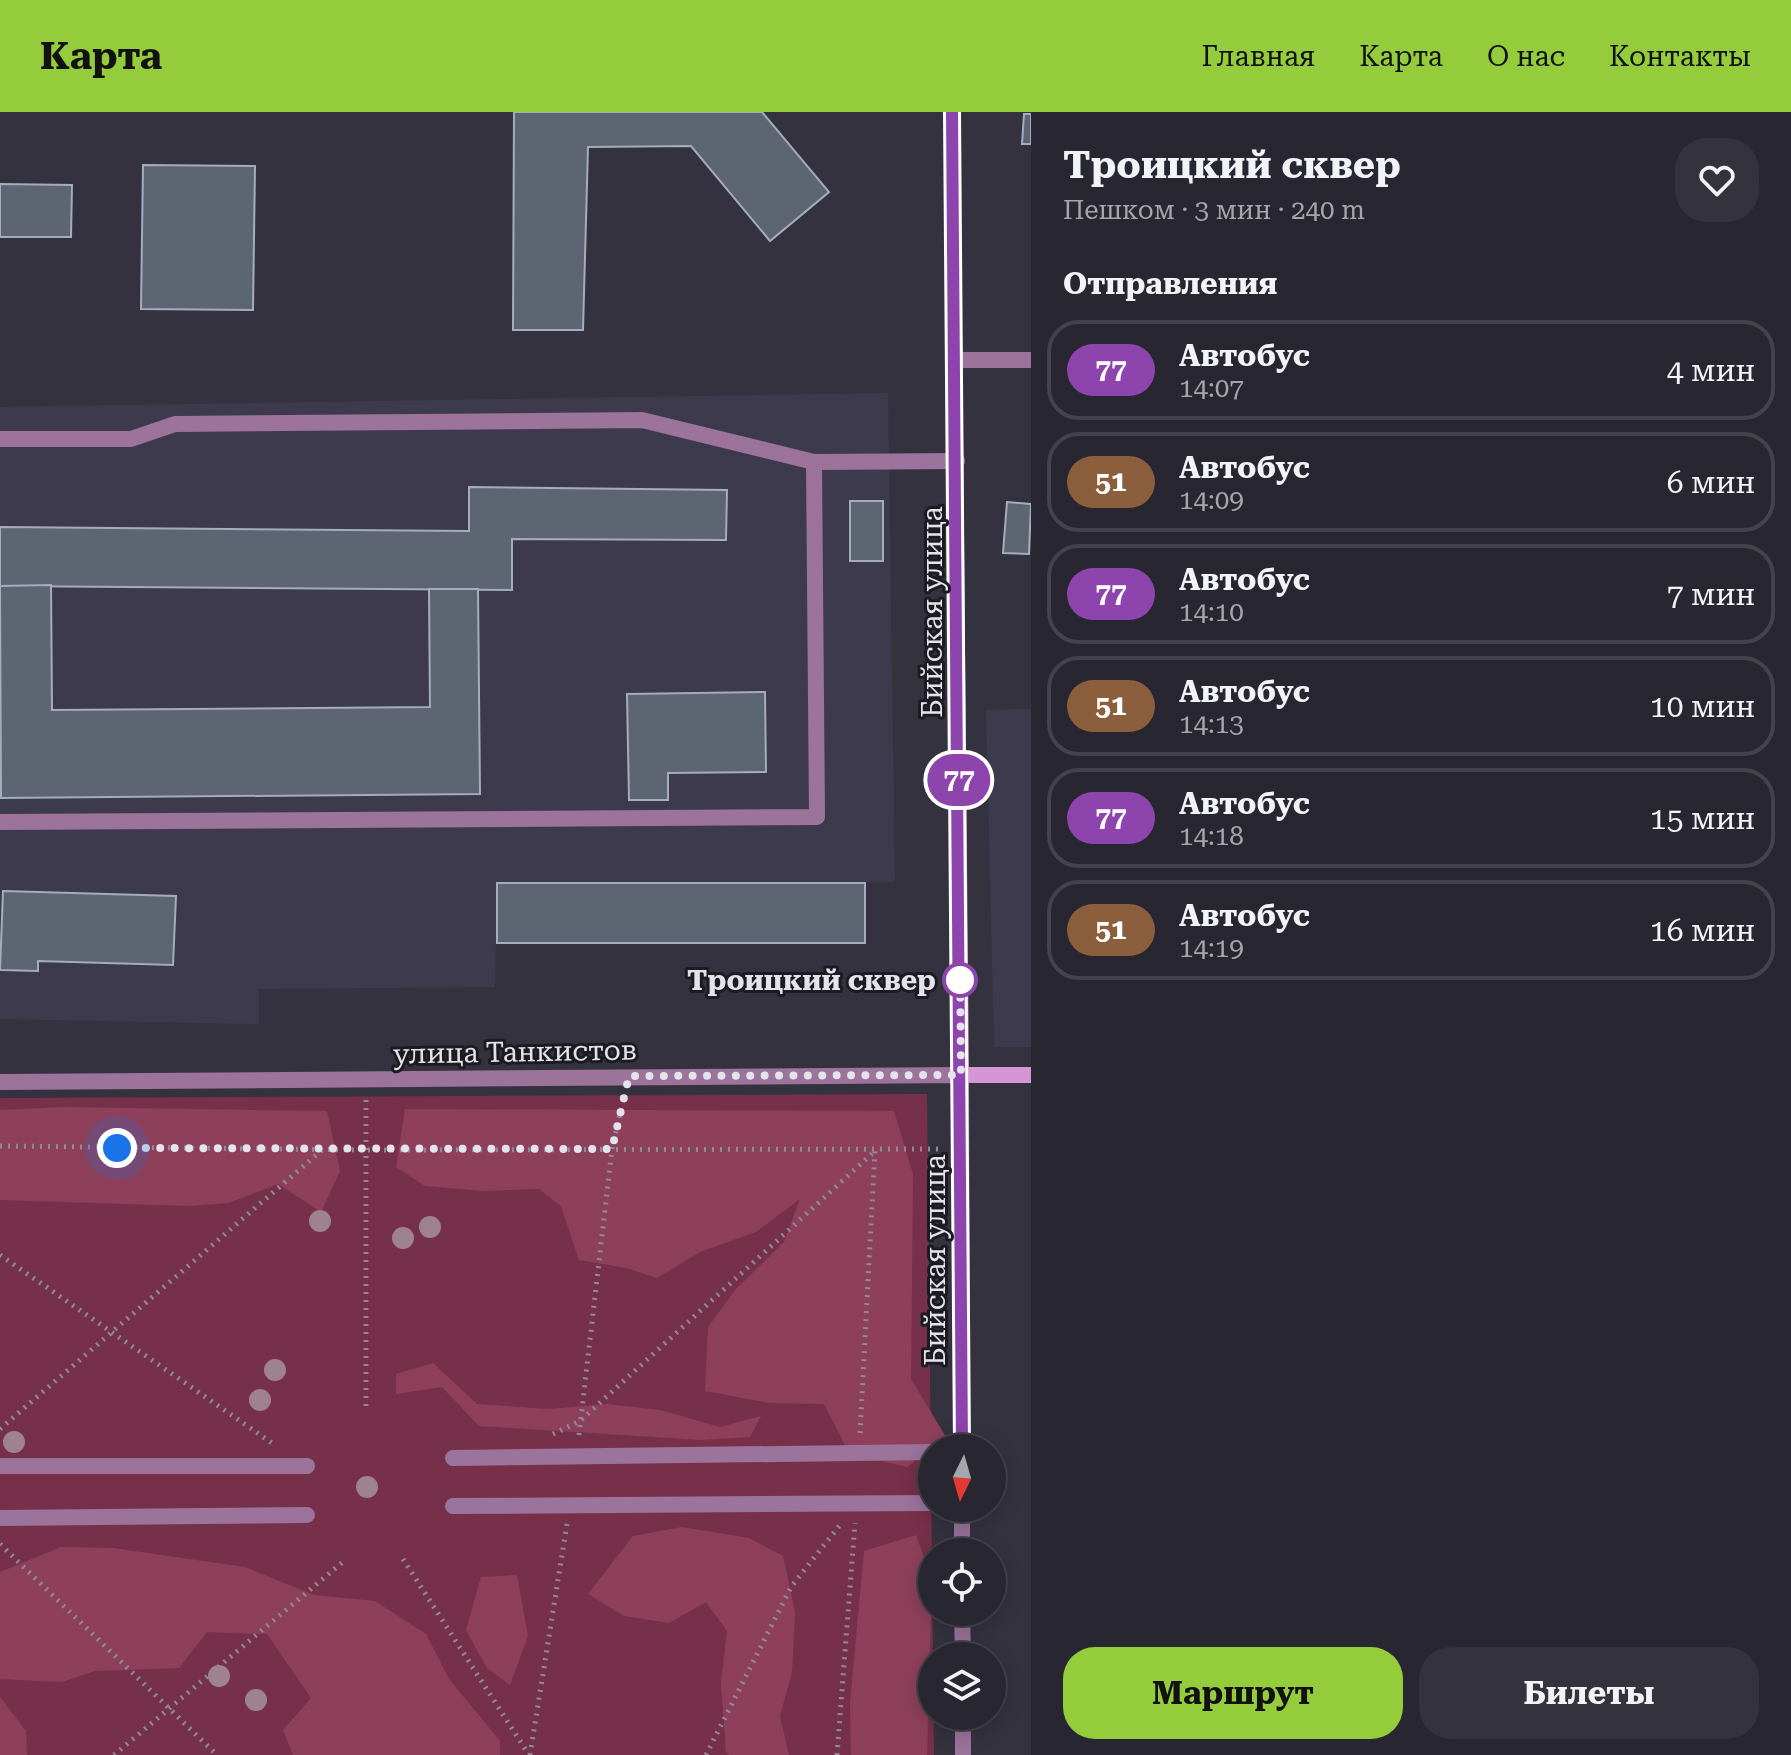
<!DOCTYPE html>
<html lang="ru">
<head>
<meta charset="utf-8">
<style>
	:root { --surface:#282630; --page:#34323c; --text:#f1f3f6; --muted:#a5a5ab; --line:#44434c; --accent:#95cc3b }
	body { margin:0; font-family:"Roboto Serif",serif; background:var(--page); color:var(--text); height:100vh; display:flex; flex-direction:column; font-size:30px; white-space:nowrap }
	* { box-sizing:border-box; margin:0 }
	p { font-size:26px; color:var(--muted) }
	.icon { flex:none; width:44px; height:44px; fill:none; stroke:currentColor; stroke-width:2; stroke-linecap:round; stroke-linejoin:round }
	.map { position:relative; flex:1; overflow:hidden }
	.side { display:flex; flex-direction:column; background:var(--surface); width:760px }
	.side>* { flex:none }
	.badge { padding:0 16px; border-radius:26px; font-size:28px; line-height:52px }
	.needle { width:52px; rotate:185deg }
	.fabs { position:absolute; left:918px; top:1322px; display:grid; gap:16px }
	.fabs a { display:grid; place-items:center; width:88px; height:88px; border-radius:50%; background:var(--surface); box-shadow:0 4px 20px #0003,0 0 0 2px var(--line); font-size:40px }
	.you { position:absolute; width:40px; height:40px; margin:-20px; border:6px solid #fff; border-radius:50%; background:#1a73e8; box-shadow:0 0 0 12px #1a73e833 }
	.map>.badge { position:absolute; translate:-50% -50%; box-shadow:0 0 0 4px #fff }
	h2 { padding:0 32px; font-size:30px; line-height:72px }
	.round { display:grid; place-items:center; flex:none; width:84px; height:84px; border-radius:32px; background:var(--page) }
	.summary { display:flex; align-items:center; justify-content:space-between; height:136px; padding:0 32px }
	h1 { font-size:38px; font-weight:700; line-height:60px }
	.action { display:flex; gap:16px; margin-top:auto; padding:16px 32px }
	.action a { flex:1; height:92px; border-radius:32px; background:var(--accent); color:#111; font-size:32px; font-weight:700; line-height:92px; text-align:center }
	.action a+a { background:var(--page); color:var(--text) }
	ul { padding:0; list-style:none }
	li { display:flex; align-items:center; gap:24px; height:100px; margin:0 16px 12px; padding:0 16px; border:4px solid var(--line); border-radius:32px }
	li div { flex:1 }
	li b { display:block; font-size:30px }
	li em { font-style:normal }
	li .badge { min-width:88px; font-weight:700; text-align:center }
	header { display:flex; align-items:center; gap:48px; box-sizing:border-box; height:112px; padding:0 40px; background:var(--accent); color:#111 }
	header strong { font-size:38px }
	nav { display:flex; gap:44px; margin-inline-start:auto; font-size:28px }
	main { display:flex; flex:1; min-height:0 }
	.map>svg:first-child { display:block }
</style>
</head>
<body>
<header>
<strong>Карта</strong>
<nav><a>Главная</a><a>Карта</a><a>О нас</a><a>Контакты</a></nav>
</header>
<main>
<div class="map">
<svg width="1031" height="1643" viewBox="0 0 1031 1643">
	<rect width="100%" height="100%" fill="#353240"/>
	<g fill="#3e3a4e">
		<polygon points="888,281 895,770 497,771 495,875 259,877 259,912 0,907 0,295"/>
		<polygon points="1031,597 1031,935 994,935 986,598"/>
	</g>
	<polygon fill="#773049" points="927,982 934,1643 0,1643 0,986"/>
	<g fill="#8e405b">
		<polygon points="62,995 327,999 340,1059 321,1100 278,1072 229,1091 189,1094 0,1088 0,998"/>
		<polygon points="405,997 894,999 913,1062 911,1267 946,1325 907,1355 849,1341 824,1292 770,1291 705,1279 708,1215 736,1177 784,1130 800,1087 756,1120 700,1140 657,1166 627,1156 579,1148 561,1094 539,1077 483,1079 425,1074 396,1055"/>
		<polygon points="433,1251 477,1292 548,1297 607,1292 660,1298 720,1315 761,1304 750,1325 701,1328 479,1314 442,1275 396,1282 396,1262"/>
		<polygon points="682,1415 749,1426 783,1444 795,1500 792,1560 780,1604 789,1643 729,1643 726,1640 721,1571 727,1519 706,1490 669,1511 624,1504 588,1482 633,1424"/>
		<polygon points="916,1423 932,1467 927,1643 851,1643 850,1591 864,1439"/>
		<polygon points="61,1435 113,1436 245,1455 314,1483 375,1489 426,1522 449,1567 500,1629 500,1643 293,1643 283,1618 311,1586 267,1522 207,1520 179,1556 95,1559 62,1570 0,1567 0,1460"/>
		<polygon points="517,1463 528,1524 510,1573 487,1556 466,1518 481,1465"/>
		<polygon points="0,1585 26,1619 27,1643 0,1643"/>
	</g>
	<g fill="#5d6573" stroke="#a4adbd" stroke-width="2">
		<polygon points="514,0 762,0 829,80 770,129 691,34 588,35 583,218 513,218"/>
		<polygon points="1024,2 1031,2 1031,32 1022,32"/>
		<polygon points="143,53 255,54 253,198 141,197"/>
		<polygon points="0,72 72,73 71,125 0,125"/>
		<polygon points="469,375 727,378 726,428 512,427 512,478 0,474 0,415 469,419"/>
		<rect x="850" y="389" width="33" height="60"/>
		<polygon points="1007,390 1031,392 1029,442 1003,441"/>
		<polygon points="51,473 52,598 430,595 429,477 478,477 480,682 1,686 0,474"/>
		<polygon points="765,580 766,660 668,661 668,688 629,688 627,582"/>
		<rect x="497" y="771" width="368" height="60"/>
		<polygon points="3,779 176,784 173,853 38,849 38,859 0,858"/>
	</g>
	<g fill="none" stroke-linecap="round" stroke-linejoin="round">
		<g stroke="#8e8b97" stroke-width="5" stroke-dasharray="2 6" stroke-linecap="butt">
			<polyline points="366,988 366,1295"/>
			<polyline points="0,1034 365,1038 940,1037"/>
			<polyline points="0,1143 272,1331"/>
			<polyline points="0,1317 322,1038"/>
			<polyline points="860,1321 875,1038"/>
			<polyline points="553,1322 580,1309 875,1039"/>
			<polyline points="579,1323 612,1037 624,984"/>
			<polyline points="0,1432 217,1643"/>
			<polyline points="403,1447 529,1643"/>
			<polyline points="114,1643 344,1449"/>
			<polyline points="530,1643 567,1412"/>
			<polyline points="706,1643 791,1475 840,1413"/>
			<polyline points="837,1643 855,1411"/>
		</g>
		<g stroke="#9b739b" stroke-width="16">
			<polyline points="0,327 131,327 175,312 642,308 814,350 957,349"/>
			<polyline points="0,710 817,705 814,350"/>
		</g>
		<g stroke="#9b739b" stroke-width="16">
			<polyline points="956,248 1031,248"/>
			<polyline points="0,970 961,963 962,1336"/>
			<polyline points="453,1346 932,1340"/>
			<polyline points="0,1354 307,1354"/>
			<polyline points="453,1394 932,1391"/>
			<polyline points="962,1396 962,1440"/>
			<polyline points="0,1406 307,1403"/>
			<polyline points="962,1500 963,1544"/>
			<polyline points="963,1604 963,1643"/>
		</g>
		<polyline stroke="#d695d5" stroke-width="16" points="952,0 961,963 1031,963"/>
	</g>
	<g fill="#9e8290">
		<circle cx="320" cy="1109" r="11"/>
		<circle cx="430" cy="1115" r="11"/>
		<circle cx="403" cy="1126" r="11"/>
		<circle cx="275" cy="1258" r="11"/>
		<circle cx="260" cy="1288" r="11"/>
		<circle cx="14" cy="1330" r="11"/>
		<circle cx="367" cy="1375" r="11"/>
		<circle cx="219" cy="1564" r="11"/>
		<circle cx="256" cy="1588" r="11"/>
	</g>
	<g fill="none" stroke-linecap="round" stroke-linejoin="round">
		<g stroke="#fff" stroke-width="18">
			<polyline id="line" points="952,0 962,1336"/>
		</g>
		<use href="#line" stroke="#8e44ad" stroke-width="12"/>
		<polyline stroke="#e4e2eb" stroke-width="8" stroke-dasharray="0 14.4" points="117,1036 612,1037 629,964 961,963 960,853 960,868"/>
	</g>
	<circle fill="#fff" stroke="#8e44ad" stroke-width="4" cx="960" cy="868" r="16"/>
	<g text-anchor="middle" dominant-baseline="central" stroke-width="6" stroke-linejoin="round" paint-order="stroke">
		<g font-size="28" fill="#e4e2eb" stroke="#1c1b21">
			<text transform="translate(932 500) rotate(-90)">Бийская улица</text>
			<text transform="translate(515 940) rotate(-1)">улица Танкистов</text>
			<text transform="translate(935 1148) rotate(-90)">Бийская улица</text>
		</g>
		<g font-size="28" font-weight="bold" fill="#e4e2eb" stroke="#1c1b21" text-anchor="end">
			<text x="936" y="868">Троицкий сквер</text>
		</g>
	</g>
</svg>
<div class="fabs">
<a><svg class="needle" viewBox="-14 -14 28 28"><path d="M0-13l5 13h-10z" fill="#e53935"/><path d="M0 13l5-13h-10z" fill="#a5a5ab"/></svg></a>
<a><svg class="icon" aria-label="locate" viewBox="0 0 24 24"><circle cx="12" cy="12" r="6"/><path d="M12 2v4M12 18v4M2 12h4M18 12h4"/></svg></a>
<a><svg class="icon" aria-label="layers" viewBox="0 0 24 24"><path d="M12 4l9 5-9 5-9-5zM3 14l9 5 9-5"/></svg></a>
</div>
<div class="you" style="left:117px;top:1036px"></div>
<b class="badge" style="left:959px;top:668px;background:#8e44ad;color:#fff">77</b>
</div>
<section class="side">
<div class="summary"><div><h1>Троицкий сквер</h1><p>Пешком · 3 мин · 240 m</p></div><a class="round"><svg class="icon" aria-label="heart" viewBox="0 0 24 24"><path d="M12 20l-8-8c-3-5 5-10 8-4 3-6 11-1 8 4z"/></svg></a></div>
<h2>Отправления</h2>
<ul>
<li><span class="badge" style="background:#8e44ad;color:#fff">77</span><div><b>Автобус</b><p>14:07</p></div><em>4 мин</em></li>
<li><span class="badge" style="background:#8b5e3c;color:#fff">51</span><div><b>Автобус</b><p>14:09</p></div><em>6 мин</em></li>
<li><span class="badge" style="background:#8e44ad;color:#fff">77</span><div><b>Автобус</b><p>14:10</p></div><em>7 мин</em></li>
<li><span class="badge" style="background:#8b5e3c;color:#fff">51</span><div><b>Автобус</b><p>14:13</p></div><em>10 мин</em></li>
<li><span class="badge" style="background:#8e44ad;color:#fff">77</span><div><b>Автобус</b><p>14:18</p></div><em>15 мин</em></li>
<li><span class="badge" style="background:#8b5e3c;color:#fff">51</span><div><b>Автобус</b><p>14:19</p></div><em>16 мин</em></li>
</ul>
<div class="action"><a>Маршрут</a><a>Билеты</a></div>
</section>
</main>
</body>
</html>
